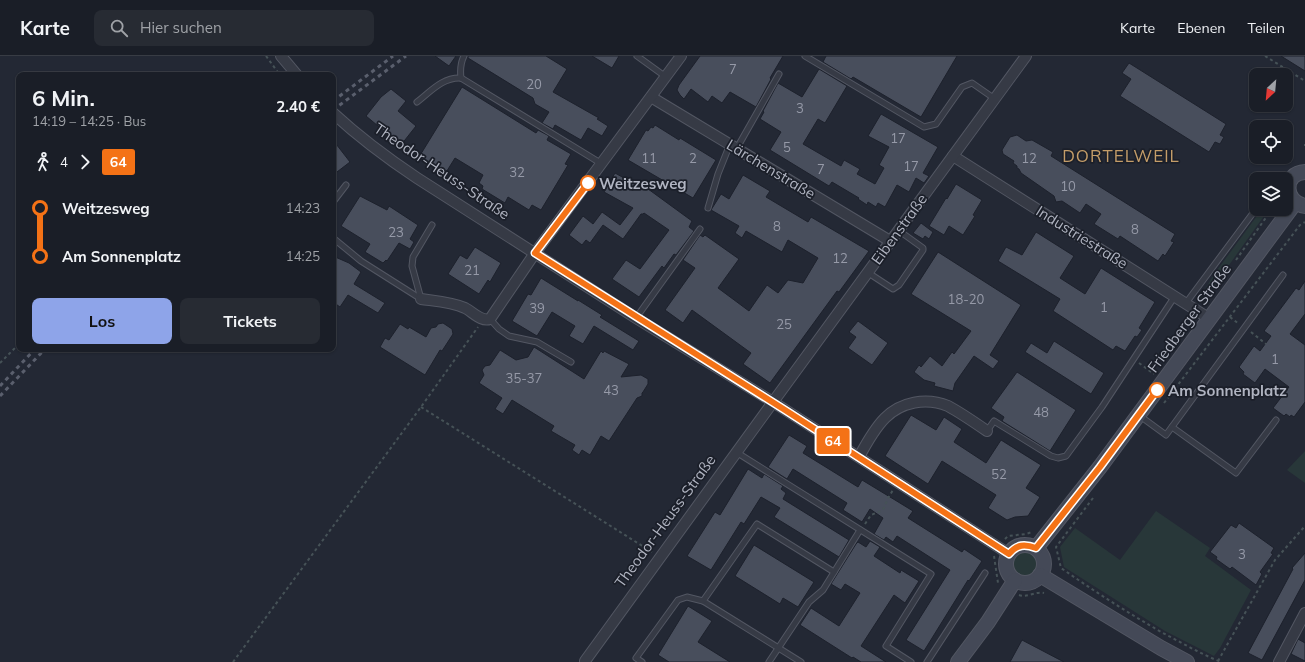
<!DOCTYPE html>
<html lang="de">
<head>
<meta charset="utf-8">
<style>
	:root { --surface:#1a1e27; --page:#272b33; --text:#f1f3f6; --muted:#9fa2a7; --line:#383c44; --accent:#8ea4e9 }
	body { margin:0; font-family:Mulish,sans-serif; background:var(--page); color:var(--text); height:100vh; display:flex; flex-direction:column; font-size:15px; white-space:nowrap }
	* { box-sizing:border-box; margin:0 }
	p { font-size:13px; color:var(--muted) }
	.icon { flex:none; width:22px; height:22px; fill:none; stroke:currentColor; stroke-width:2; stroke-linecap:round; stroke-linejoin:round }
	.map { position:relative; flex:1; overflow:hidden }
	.drawer { position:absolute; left:16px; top:16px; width:320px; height:280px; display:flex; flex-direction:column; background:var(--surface); border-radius:8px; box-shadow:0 1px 3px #0004,0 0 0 1px var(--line) }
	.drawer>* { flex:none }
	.badge { padding:0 8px; border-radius:3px; font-size:14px; line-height:26px }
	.needle { width:26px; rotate:206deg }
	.controls { position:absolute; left:1249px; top:12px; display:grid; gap:8px }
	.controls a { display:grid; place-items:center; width:44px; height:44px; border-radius:8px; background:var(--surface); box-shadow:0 1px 3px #0004,0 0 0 1px var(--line); font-size:20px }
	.map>.badge { position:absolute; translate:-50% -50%; box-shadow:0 0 0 2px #fff }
	.legs { display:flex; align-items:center; gap:6px; height:44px; padding:0 16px; font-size:13px }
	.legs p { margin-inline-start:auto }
	.head { display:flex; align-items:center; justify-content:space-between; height:68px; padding:0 16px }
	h1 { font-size:22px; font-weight:700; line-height:30px }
	.button { display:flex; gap:8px; margin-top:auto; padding:8px 16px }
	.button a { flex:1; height:46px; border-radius:8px; background:var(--accent); color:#111; font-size:16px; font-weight:700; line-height:46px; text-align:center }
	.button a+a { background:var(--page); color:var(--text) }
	ul { padding:0 16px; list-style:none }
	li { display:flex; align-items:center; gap:14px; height:48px; font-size:15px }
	li i { display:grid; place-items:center; width:6px; height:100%; margin:0 5px; background:currentColor }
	li i::after { content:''; width:10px; height:10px; margin:-5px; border:3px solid; border-radius:50%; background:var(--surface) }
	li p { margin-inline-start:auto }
	li:first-child i { background:linear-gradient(#0000 50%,currentColor 0) }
	li:last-child i { background:linear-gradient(currentColor 50%,#0000 0) }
	header { display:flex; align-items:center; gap:24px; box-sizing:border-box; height:56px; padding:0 20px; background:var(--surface); border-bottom:1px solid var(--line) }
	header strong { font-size:19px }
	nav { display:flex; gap:22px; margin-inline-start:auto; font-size:14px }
	.search { width:280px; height:36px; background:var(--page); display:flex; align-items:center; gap:10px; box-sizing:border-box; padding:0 14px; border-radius:8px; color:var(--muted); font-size:15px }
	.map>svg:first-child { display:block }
</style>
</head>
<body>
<header>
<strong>Karte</strong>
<div class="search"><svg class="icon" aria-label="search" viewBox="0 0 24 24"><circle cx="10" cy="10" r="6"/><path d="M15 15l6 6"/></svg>Hier suchen</div>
<nav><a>Karte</a><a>Ebenen</a><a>Teilen</a></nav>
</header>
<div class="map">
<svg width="1305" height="606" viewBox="0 0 1305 606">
	<rect width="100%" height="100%" fill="#232834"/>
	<g fill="#283739">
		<polygon points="1262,153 1269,153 1202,247 1197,246 1215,217"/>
		<polygon points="1305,395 1305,427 1287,414"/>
		<polygon points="1156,455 1210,492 1205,500 1251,534 1220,592 1214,600 1165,575 1064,511 1060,491 1075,472 1120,504"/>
		<circle cx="1025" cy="508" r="12"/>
	</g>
	<g fill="#484e5c" stroke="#1d212c">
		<polygon points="435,0 456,0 449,10"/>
		<polygon points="468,0 546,0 567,13 553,36 599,62 597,63 608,70 602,80 588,72 581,84 555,69 553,73 542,67 549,56 535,48 533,42 468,2"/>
		<polygon points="592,0 619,0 612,12"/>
		<polygon points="700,0 783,0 770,22 771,23 756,51 730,36 722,47 712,40 708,46 691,33 684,43 680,39 677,34 679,29"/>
		<polygon points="826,0 957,0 921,61 853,21 851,23 823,6"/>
		<polygon points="1281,0 1305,0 1305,15"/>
		<polygon points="1129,7 1226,68 1220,79 1224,81 1220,88 1215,86 1209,96 1120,40 1131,23 1122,17"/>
		<polygon points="819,13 847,30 825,67 818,63 803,88 841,110 844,104 860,113 857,118 875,128 884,112 879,109 889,91 868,80 881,58 938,91 923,117 929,120 924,127 916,122 909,136 897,129 885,151 878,147 876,151 868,146 867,149 858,143 859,142 832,126 829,130 770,94 781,76 760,63 764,56 763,55 778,27 802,41"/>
		<polygon points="462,31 536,77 538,74 549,80 547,84 571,98 565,108 568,109 541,154 532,149 529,154 508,141 505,147 482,133 483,130 479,127 483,119 455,102 445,118 419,101"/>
		<polygon points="391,33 406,45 398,55 416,70 401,89 366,60 381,41"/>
		<polygon points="655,69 679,84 680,82 716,104 693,142 628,104 646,74 648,75 651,71 653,72"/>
		<polygon points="1017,79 1026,85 1032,84 1053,96 1051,100 1175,178 1171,185 1174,186 1165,200 1163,198 1158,205 1120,180 1118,183 1094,168 1101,158 1086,148 1080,157 1062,145 1056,146 1054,140 1021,117 1019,113 1017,112 1017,110 1013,107 1014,105 1003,98 1002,94 1010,81"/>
		<polygon points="333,84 350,106 333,119"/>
		<polygon points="615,117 642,132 644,130 692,165 689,171 694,175 676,199 674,198 664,212 662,210 639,241 612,223 626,204 640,213 669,174 644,157 643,158 641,158 623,183 603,169 590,187 586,184 582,189 569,179 583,160 593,168 602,156 620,169 633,152 604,136"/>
		<polygon points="743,119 770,135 766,141 808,166 811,161 869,195 839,236 837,235 770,327 743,308 751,297 692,254 683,267 665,254 695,212 683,204 700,179 703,181 705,179 739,203 718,232 749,255 767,229 778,237 788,224 803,227 818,202 788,184 782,196 746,175 742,182 735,177 739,170 711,154 721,138 729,143"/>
		<polygon points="956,128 982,144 973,159 975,160 963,179 949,170 944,179 929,170 946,142 947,143"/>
		<polygon points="360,140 387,154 389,150 418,169 410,183 414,186 410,193 399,187 387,205 386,204 383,207 365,196 370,188 341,170"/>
		<polygon points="921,167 933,176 929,183 925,180 923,183 913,177"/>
		<polygon points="1036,176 1074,200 1060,222 1085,238 1101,212 1155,246 1139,272 1142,274 1137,281 1135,280 1125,295 1116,290 1113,294 1053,255 1060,243 998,205 1006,191 1022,199"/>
		<polygon points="475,191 501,207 490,226 488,224 479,238 448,218 460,199 467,203"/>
		<polygon points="938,196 1021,249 990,299 999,305 993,313 974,300 955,327 953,335 934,330 935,327 924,324 914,316 919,309 921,311 930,300 942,310 952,296 954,298 971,275 911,238"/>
		<polygon points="333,200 349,207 361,216 354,228 385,247 378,257 348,239 340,251 333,246"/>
		<polygon points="541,222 578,245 578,244 602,259 600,261 639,285 633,294 594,270 583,288 569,280 575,270 552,256 537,280 512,265 528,238 531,239"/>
		<polygon points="1305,225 1305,258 1290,278 1305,289 1305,346 1294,361 1291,359 1290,361 1286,358 1284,360 1273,352 1289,331 1265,313 1255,327 1243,318 1244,316 1239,311 1254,290 1260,295 1271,280 1264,275 1296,232 1299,234"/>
		<polygon points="858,265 888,287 872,309 848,292 856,281 849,276"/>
		<polygon points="443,267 452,273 453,278 442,295 440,294 425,319 380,291 385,282 389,284 400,268 408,273 409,271 426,281 431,272 436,271 438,268"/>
		<polygon points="1054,285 1104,317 1091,338 1025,296 1031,287 1047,297"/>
		<polygon points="534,291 584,323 601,295 603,297 604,295 629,308 621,321 641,319 648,323 648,328 643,336 642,337 642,340 637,342 609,385 601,380 590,399 582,394 579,399 572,394 575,389 551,375 554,370 512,344 503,358 495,353 502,342 479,327 484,319 482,314 485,310 490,309 500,294 516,304 528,301"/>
		<polygon points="1017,316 1076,354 1050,395 1002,365 1004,361 991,352"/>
		<polygon points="911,359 936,374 944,361 962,373 954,386 986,407 1001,384 1041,409 1026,432 1040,441 1028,460 1015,461 1007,464 988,452 996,439 942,405 928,428 885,400"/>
		<polygon points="789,379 807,390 803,397 858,431 862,424 895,444 913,455 908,462 962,496 964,493 982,505 969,525 968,524 924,595 906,584 950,514 897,480 893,486 886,481 884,484 874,478 883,462 870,453 862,466 843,454 847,447 793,413 787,423 768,411"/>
		<polygon points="748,413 762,422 764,418 783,430 781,433 786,437 783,443 849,484 839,501 774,461 780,452 761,441 744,468 741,466 711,514 687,500 715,456 720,459"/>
		<polygon points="1239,467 1274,492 1271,497 1273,498 1260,516 1262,518 1256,529 1232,511 1230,513 1216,503 1217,501 1210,496 1231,469 1236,472"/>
		<polygon points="870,485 880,491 874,500 900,517 901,514 919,525 905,547 894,539 861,590 886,606 861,606 853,601 852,602 800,569 811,552 839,570 860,537 845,528 841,534 831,528 856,488 858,486 866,491"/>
		<polygon points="754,489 814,526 798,551 783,542 780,548 735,520"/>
		<polygon points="1305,497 1305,524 1262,604 1248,597 1293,513 1292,512"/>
		<polygon points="688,550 712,565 698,586 730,606 669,606 658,599"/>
		<polygon points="1298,583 1305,587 1305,605 1291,598"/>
		<polygon points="1022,584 1064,606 1010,606"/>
	</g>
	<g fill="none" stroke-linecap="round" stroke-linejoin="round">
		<g stroke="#535763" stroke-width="7">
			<g id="lane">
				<polyline points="637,0 666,21"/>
				<polyline points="805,0 924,71 936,68 962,31 972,27 995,43"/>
				<path d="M461 22C460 14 460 8 464 0"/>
				<path d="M417 46C431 35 443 21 461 22L602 108"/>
				<polyline points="737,92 779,18"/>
				<polyline points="333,146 346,129"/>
				<polyline points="708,152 718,118 730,88"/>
				<polyline points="333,182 361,205 421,243"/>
				<polyline points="867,216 893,233 899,229 923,194 923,192 898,174"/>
				<polyline points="421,243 412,210 413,201 432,169"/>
				<polyline points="1186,247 1256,153"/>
				<polyline points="636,262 700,173"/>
				<polyline points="490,263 499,273 509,280 537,286 571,306"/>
				<polyline points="1140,360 1166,379 1283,219"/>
				<polyline points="1172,371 1236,417 1276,364"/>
				<polyline points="987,375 994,365 1051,400 1058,402 1066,400 1102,351 1175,240"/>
				<polyline points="736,396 931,518 886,590 911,606"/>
				<polyline points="703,545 801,606"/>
				<polyline points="642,606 636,602 678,544 687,541 703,545 757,468 834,516"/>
				<polyline points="769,606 809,546 823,534 860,474"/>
				<polyline points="927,606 985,517"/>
			</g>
		</g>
		<g stroke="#535763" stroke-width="12">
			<g id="street">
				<polyline points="281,0 297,19"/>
				<polyline points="651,41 890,185"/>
				<path d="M333 57C359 81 387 102 417 122L636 262 773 346 1009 498"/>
				<polyline points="953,100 1210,263"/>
				<path d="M421 243C435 245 452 246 465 252 473 256 481 266 490 263L535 197 681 0"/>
				<path d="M859 401C866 388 874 373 885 362 901 346 926 341 948 350 961 357 974 366 987 375"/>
				<polyline points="585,605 773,346 1026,0"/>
				<polyline points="1279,606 1305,557"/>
			</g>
		</g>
		<g stroke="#535763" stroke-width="16">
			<g id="secondary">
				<path d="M1305 116C1283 117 1283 146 1305 150"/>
				<circle cx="1025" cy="508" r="19"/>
				<polyline points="1036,492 1100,411 1295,147"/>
				<polyline points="1040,519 1161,592 1187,606"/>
				<polyline points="958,606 988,566 1015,524"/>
			</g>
		</g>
		<g stroke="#465257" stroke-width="2" stroke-dasharray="3 3" stroke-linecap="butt">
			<polyline points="266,0 280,19"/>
			<polyline points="1265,0 1305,25"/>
			<polyline points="1304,89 1305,89"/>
			<polyline points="1236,204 1272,153"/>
			<polyline points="1230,261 1239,268"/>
			<polyline points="1251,276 1266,288"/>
			<polyline points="0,307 19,288"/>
			<polyline points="1139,307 1154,318"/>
			<polyline points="1164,347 1300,169 1305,166"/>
			<polyline points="421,351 652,496"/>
			<path d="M1093 442 1056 491 1061 512C1094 535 1128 557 1163 577 1182 587 1201 598 1221 606"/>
			<polyline points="865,468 871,459 881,455 884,452 888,442 893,434"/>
			<polyline points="1005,483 1008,480 1026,478 1032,476"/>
			<polyline points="994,500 998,527"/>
			<path d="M1019 539C1027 542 1036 535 1044 537"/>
			<polyline points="1218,605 1275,504 1305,470"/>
			<polyline points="233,606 421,351 478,271"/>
		</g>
		<use href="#lane" stroke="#363a45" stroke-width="5"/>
		<use href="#street" stroke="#363a45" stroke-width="10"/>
		<use href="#secondary" stroke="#444957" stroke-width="14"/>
		<g stroke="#5a5f6d" stroke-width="3" stroke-dasharray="4 4" stroke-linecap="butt">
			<polyline points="333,45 393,0"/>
			<polyline points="333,54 406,0"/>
			<polyline points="0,330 35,293"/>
			<polyline points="0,340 45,293"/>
		</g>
	</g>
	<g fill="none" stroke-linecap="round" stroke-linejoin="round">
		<g stroke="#fff" stroke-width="9">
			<path id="line-1" d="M588 127 535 197 785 354 1009 498C1017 488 1025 488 1036 492L1100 411 1157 334"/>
		</g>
		<use href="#line-1" stroke="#f47216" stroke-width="6"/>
	</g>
	<g fill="#fff" stroke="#f47216" stroke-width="2">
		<circle cx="588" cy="127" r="7"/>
		<circle cx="1157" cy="334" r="7"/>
	</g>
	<g text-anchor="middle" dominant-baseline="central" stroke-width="3.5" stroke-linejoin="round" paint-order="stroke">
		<g font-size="13" fill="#969aa8">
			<text x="733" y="13">7</text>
			<text x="534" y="28">20</text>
			<text x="800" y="52">3</text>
			<text x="898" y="82">17</text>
			<text x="787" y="91">5</text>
			<text x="649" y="102">11</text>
			<text x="693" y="102">2</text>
			<text x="1029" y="102">12</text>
			<text x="911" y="110">17</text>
			<text x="821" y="113">7</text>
			<text x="517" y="116">32</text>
			<text x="1068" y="130">10</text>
			<text x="777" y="170">8</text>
			<text x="1135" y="173">8</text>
			<text x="396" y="176">23</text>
			<text x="840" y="202">12</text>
			<text x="472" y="214">21</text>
			<text x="966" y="243">18-20</text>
			<text x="1104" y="251">1</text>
			<text x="537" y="252">39</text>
			<text x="784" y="268">25</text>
			<text x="1275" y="303">1</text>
			<text x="524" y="322">35-37</text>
			<text x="611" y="334">43</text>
			<text x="1041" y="356">48</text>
			<text x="999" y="418">52</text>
			<text x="1242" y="498">3</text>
		</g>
		<g font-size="15" fill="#b0b4c1" stroke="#1b1f29">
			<text transform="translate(771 113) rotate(31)">Lärchenstraße</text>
			<text transform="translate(442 115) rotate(34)">Theodor-Heuss-Straße</text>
			<text transform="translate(899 173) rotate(-54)">Eibenstraße</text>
			<text transform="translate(1082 181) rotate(32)">Industriestraße</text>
			<text transform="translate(1189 262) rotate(-54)">Friedberger Straße</text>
			<text transform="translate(665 465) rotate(-54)">Theodor-Heuss-Straße</text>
		</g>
		<g font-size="15" font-weight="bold" fill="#b0b4c1" stroke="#1b1f29" text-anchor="start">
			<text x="599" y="127">Weitzesweg</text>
			<text x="1168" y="334">Am Sonnenplatz</text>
		</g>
		<g font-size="17" letter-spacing="1" fill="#c49d69" stroke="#1b1f29">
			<text x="1121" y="99">DORTELWEIL</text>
		</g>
	</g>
</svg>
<div class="controls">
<a><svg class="needle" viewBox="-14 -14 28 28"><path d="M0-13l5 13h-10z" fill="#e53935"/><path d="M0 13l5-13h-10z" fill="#9fa2a7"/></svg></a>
<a><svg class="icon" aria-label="locate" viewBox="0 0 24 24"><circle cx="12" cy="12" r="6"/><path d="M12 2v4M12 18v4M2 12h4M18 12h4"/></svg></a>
<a><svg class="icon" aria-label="layers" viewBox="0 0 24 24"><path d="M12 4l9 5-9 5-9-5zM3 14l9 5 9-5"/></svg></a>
</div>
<b class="badge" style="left:833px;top:385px;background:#f47216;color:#fff">64</b>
<section class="drawer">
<div class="head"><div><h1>6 Min.</h1><p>14:19 – 14:25 · Bus</p></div><b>2.40 €</b></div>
<div class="legs"><svg class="icon" aria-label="walk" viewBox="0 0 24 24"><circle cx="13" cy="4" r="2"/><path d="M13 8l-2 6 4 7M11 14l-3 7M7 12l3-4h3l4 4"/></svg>4<svg class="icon" aria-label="forward" viewBox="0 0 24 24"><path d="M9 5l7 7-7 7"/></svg><b class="badge" style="background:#f47216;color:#fff">64</b></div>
<ul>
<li><i style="color:#f47216"></i><b>Weitzesweg</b><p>14:23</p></li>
<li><i style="color:#f47216"></i><b>Am Sonnenplatz</b><p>14:25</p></li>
</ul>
<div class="button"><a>Los</a><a>Tickets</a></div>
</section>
</div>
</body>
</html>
